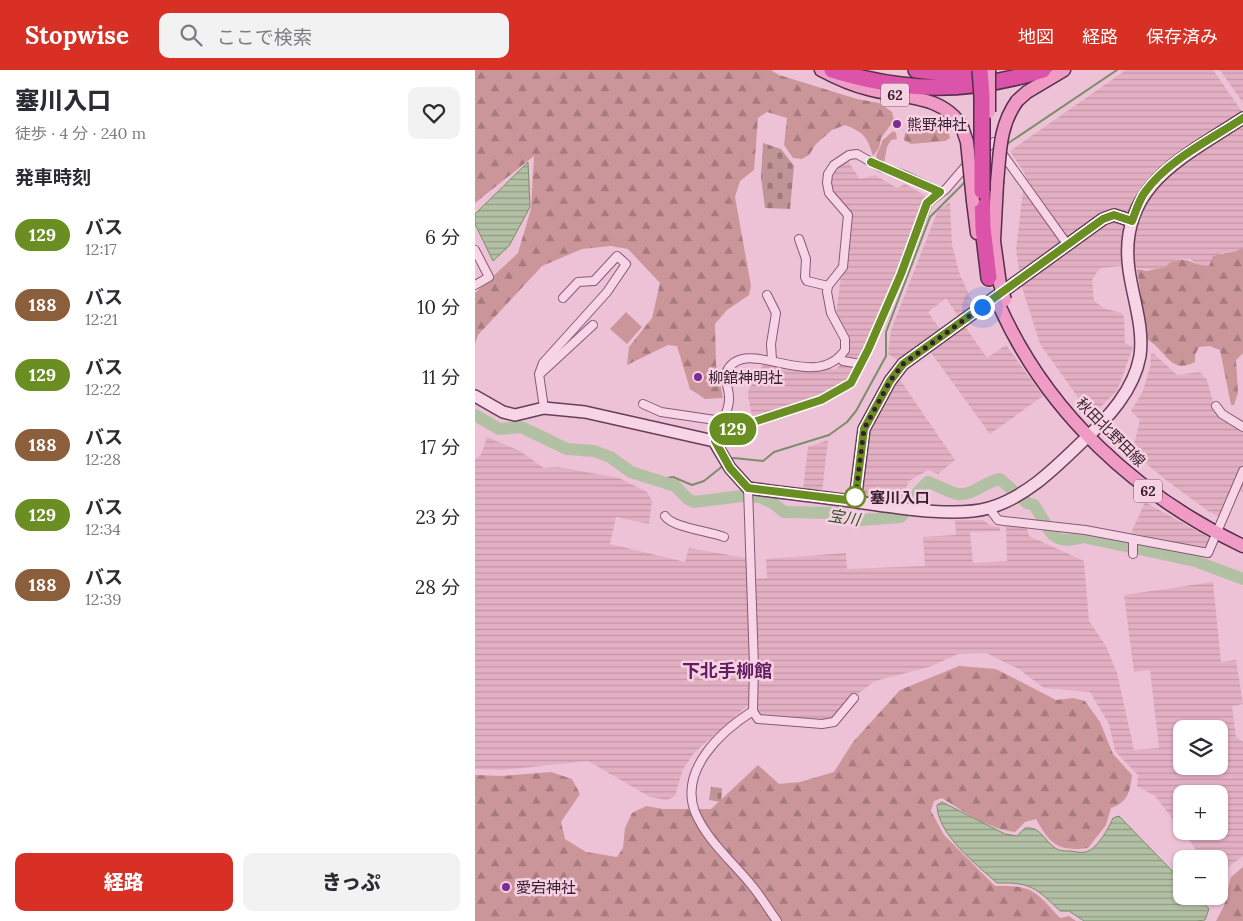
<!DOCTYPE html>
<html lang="ja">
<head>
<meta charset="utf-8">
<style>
	:root { --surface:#fff; --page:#f2f2f3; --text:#2b2b33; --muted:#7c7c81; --accent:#d93025 }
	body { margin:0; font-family:Lora,"Noto Sans JP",serif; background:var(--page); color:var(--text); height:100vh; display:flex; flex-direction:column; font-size:19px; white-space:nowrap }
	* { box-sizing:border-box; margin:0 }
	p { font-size:16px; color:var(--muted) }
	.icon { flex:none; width:28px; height:28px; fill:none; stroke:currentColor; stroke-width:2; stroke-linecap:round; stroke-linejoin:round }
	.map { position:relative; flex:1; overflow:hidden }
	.panel { display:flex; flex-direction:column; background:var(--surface); width:475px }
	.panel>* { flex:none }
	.badge { padding:0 10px; border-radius:16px; font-size:18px; line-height:32px }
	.tools { position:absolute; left:698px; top:650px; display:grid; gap:10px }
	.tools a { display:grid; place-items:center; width:55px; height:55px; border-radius:10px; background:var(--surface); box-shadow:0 1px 4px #0004; font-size:25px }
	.you { position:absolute; width:25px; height:25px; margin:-12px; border:4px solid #fff; border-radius:50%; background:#1a73e8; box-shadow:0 0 0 8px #1a73e833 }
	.map>.badge { position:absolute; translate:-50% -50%; box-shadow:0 0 0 2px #fff }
	h2 { padding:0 15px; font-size:19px; line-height:45px }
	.round { display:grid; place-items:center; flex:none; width:52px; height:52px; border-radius:10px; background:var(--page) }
	.overview { display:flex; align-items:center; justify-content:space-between; height:85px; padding:0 15px }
	h1 { font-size:24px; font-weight:800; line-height:38px }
	.action { display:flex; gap:10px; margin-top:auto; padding:10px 15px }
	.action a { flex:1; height:58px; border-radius:10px; background:var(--accent); color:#fff; font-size:20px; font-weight:800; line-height:58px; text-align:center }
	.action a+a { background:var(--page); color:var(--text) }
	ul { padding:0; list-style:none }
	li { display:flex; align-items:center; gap:15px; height:70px; padding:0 15px }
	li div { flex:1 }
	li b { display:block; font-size:19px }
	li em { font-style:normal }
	li .badge { min-width:55px; font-weight:700; text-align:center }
	header { display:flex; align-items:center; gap:30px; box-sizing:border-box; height:70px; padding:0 25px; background:var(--accent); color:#fff }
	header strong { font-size:24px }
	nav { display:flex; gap:28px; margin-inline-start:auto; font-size:18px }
	.search { width:350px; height:45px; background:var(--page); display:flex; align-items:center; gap:12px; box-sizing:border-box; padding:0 18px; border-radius:10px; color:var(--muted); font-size:19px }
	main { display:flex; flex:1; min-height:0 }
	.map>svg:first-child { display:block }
</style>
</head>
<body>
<header>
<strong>Stopwise</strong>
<div class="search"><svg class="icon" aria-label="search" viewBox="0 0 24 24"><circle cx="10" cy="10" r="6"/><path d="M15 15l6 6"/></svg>ここで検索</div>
<nav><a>地図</a><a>経路</a><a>保存済み</a></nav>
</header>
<main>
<section class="panel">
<div class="overview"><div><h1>塞川入口</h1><p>徒歩 · 4 分 · 240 m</p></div><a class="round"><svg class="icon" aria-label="heart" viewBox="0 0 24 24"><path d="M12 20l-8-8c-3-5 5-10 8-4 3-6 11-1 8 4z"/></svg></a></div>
<h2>発車時刻</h2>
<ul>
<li><span class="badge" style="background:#6b8e23;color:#fff">129</span><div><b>バス</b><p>12:17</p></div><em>6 分</em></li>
<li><span class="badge" style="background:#8b5e3c;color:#fff">188</span><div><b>バス</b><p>12:21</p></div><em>10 分</em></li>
<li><span class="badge" style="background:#6b8e23;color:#fff">129</span><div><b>バス</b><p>12:22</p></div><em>11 分</em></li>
<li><span class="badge" style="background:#8b5e3c;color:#fff">188</span><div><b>バス</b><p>12:28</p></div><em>17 分</em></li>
<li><span class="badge" style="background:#6b8e23;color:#fff">129</span><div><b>バス</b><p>12:34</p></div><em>23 分</em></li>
<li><span class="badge" style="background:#8b5e3c;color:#fff">188</span><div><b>バス</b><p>12:39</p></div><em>28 分</em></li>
</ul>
<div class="action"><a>経路</a><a>きっぷ</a></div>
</section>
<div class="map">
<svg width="768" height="851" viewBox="0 0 768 851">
	<defs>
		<pattern id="farmland-rules" width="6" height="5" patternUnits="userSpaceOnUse" patternTransform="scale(1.25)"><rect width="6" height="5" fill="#e3afc2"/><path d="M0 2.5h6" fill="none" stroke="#c396a7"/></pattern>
		<pattern id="forest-firs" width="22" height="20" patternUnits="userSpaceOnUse" patternTransform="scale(1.25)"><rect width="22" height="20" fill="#cb969a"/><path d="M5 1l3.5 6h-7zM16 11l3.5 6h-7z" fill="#a67a7e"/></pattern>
		<pattern id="cemetery-stones" width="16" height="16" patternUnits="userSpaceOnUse" patternTransform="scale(1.25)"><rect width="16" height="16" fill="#c09598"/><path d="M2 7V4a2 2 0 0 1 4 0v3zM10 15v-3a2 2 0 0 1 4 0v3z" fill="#9d797c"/></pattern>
		<pattern id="water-rules" width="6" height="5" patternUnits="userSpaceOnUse" patternTransform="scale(1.25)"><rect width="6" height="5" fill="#b2c0a4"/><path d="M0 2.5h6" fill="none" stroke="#929b86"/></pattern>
	</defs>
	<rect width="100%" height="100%" fill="#edc2d7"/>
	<g fill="url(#farmland-rules)" fill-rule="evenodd">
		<polygon points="651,0 738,0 768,43 768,177 761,181 747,183 735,196 725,196 715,189 709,189 701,190 694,193 692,197 682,200 647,196 626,198 622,202 617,210 619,231 629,238 646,243 649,247 650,273 658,277 642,321 622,340 612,340 565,274 546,214 541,180 550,104 535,81"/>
		<polygon points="745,0 768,0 768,33"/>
		<polygon points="372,90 385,109 400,105 422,118 430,114 451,126 410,234 384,291 370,287 375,277 374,270 361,245 366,205 372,196 376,143 359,124 354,114 355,105"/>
		<polygon points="475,132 477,175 485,205 499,235 483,246 471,228 453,242 465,259 422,290 413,284 416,260 463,140"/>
		<polygon points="489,255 512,288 531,275 568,326 515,364 454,280"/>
		<polygon points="676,284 679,284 702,305 725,302 732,310 741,342 768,358 768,422 757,418 745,447 733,441 691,410 662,386 658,379 665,350 656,341 668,321 675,297"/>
		<polygon points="291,292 298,292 304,298 311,300 327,301 353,297 360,300 366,294 380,297 374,312 362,321 278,350 273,326 275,309"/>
		<polygon points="425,310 480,390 463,404 453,400 434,411 424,433 388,427 385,421 394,361 420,314"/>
		<path d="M12 367 45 381 69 398 83 397 144 408 172 422 177 431 174 454 141 447 135 474 210 492 214 478 271 488 272 509 292 508 291 489 371 483 372 499 450 496 448 467 481 465 480 450H508L515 455 525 457V461L495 462 498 493 532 491 531 456 551 455 554 466 609 491 614 551 631 576 642 603 659 680 684 678 675 600 659 602 649 525 738 512 746 592 761 590 768 634 757 636 761 667 768 672V786L744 804V789H728L707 761H744V724H706V760L680 726 662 716 663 705 640 681 634 654 615 622 569 618 544 599 511 583 483 584 454 597 400 611 376 629 361 646 354 650 286 644 275 633 219 683 208 699 200 726 192 730 175 727 113 691 29 700 0 699V389L6 385ZM706 659H744V696H706Z"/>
		<polygon points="353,370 347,423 328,420 333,377"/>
		<polygon points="670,432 736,469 731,479 656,463"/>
	</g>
	<g fill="url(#forest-firs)">
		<path d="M0 0H296L304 5 382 29 404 33 417 42 419 50 406 68 404 78 398 86C392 67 390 63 370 55L357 60 341 74 334 85 327 89 318 88 309 75 312 48 292 42 283 48 279 100 265 111 260 127 276 216 274 225 252 240 240 254 241 294 248 328 230 329 215 319 202 276 193 275 152 295 154 277 177 248 185 213 153 179 136 176 107 179 67 196 3 265 0 274V223L43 183 56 139 59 86 0 133Z"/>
		<path d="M432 50C446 51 473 49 475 68L470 71 436 74 429 70Z"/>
		<polygon points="418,61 421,63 422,69 416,70 412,77 409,93 404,95 401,86 408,70"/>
		<path d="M768 177V283L761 290 763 323 759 335H756L745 280 734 276 724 277 720 285V292C695 305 692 281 672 269L662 199 672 201 691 197 694 193C714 184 716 196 734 196L738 186 761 181Z"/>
		<path d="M484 596 521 599 581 630 598 628 610 631 625 652 638 684 657 705C655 722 653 732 636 738L631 755 613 778C583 782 575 774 561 749L550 752 540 762C514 759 489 742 467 728L459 731 456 741 469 765 520 816C558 815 560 821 585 848L594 846 601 851H0V705L27 706 76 702 97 709 105 724 86 752 90 769 111 782 142 787 148 778 150 758 157 743 171 736 188 739H236L283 695 304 714 325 712 359 702 378 672 425 620Z"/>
		<polygon points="768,797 768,851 741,851 749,836 756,807"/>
	</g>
	<g fill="url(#cemetery-stones)">
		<polygon points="288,73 306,79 319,96 315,139 290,138 286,108"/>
		<polygon points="236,717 247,718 246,732 234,730"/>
	</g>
	<polygon fill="#cb969a" points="151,242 167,257 152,274 135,259"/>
	<g fill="url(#water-rules)" stroke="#7b8e6b">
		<polygon points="53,92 55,137 34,176 18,191 0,154 0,144"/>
		<path d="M467 732 530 764 542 766 550 758C565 756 569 770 580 778 585 781 590 781 596 781 600 782 607 783 611 782 622 779 634 758 638 748L644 746 706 810V826H722L734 839 730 850 721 851H609L594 841H585C561 818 556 812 522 813 502 795 462 764 462 735Z"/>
	</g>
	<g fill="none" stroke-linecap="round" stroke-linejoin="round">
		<g stroke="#7b8e6b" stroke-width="2">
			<polyline points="532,74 642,0"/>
			<polyline points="254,390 259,388 288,391 299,382 354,365 372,352 381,341 411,286 411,262 455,147 490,112"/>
			<polyline points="183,410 198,407 217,415 229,411 249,395"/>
		</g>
		<path stroke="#b2c0a4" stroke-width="12" d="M0 345 24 359 46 357 92 379 119 381 135 387 156 402 200 416 213 429 219 432 267 426 285 427 298 433 309 442 361 443 386 450 426 447C435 435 441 421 453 412 462 415 473 422 483 424 498 426 511 411 525 409L552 433 559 435C576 459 574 477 608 467L720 491 768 509"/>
		<g stroke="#875977" stroke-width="10">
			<g id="street">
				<polyline points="508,81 519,72 592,174"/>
				<polyline points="324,169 331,189 330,207 332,211 353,216"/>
				<polyline points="0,180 14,207 0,215"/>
				<polyline points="292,225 301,243 296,274 297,290"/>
				<polyline points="365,288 368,291 386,294"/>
				<polyline points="66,303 118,255"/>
				<polyline points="168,334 186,342 247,351"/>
				<polyline points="741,336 747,344 768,357"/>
				<polyline points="69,338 64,304 68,293 132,222 151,194 142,186 119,211 103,212 88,228"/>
				<polyline points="248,362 346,330 376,313 393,280 426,204 453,133 471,119 495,91"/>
				<path d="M239 371 248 362C246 346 254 343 254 329 255 319 247 308 253 299 274 266 340 324 370 280V269L356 243 352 222 353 216 368 197 373 145 354 123 352 113 353 104 359 95 374 85 382 84 405 97 429 105 465 122"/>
				<polyline points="273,418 279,596 278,641 283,649 347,654 359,652 379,628"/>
				<polyline points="514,438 523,450 529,451 610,460 733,483 768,401"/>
				<path d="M190 446C198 458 235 461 249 467"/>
				<polyline points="658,484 658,469"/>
				<path d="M278 641C246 661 204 700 220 742 232 771 259 793 278 817 287 828 294 840 302 851"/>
			</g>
		</g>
		<g stroke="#683d5b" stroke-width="14">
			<g id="secondary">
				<path d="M0 326 28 342 40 345 69 338 110 342 239 371 255 398 273 418C309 423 346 427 382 432 419 437 479 448 514 438 552 427 581 397 609 370 633 348 659 320 665 286 669 257 658 229 654 200 642 116 709 87 768 48"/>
				<polyline points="380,431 389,359 415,311 428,294 628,149 639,145 657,151"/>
			</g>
		</g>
		<g stroke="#542e4a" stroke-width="15">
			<g id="primary">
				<path d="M346 0C361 8 376 15 393 19 425 28 468 24 487 57"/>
				<polyline points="542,31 552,22 589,0"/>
				<polyline points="522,113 519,171 525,214"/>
				<polyline points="498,131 502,163"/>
				<path d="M524 235C572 343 661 425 768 476"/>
			</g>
		</g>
		<g stroke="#542e4a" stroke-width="18">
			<g id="highway">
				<path d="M357 0C432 23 493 23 568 0"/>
				<polyline points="441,0 500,7"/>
				<polyline points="507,121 508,158 514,208"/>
			</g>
		</g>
		<use href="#street" stroke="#f8d5e6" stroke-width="8"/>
		<use href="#secondary" stroke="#f8d5e6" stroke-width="11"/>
		<use href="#primary" stroke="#f09ac6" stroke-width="12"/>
		<use href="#highway" stroke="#dc53aa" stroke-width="15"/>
		<g stroke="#542e4a" stroke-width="15" stroke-linecap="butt">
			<g id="primary-bridge">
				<polyline points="514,0 514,42"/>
				<polyline points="487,57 492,72 498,131"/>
				<path d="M522 113C525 83 524 56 542 31"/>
				<polyline points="525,214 530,230"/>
			</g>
		</g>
		<g stroke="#542e4a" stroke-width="18" stroke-linecap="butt">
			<polyline id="highway-bridge" points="505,0 507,27 507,121"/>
		</g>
		<use href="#primary-bridge" stroke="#f09ac6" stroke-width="12"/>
		<use href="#highway-bridge" stroke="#dc53aa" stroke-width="15"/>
	</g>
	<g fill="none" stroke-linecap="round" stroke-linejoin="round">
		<g stroke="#fff" stroke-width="11">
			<path id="line" d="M396 92 465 122 452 133 426 204 393 280 376 313 346 330 248 362 240 371 255 398 273 418 380 431 389 359 415 311 428 294 628 149 639 145 657 151C661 141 664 130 670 122 693 90 735 70 768 48"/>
		</g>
		<use href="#line" stroke="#6b8e23" stroke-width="8"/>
		<polyline stroke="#371d2f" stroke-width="5" stroke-dasharray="0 9" points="380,427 380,431 389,359 415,311 428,294 507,237"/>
	</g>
	<g fill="#7f2a95" stroke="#f5d1e2" stroke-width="2">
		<circle cx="422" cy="54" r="5"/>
		<circle cx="223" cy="307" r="5"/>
		<circle cx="31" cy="817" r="5"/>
	</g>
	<circle fill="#fff" stroke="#6b8e23" stroke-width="2.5" cx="380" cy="427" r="10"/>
	<g text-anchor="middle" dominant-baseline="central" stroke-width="5" stroke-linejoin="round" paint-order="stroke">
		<g fill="#f5d1e2" stroke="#705365" stroke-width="1">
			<rect x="406" y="13.5" width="28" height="23" rx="4"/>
			<rect x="659" y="409.5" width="28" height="23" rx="4"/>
		</g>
		<g font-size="14" font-weight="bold" fill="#371d2f">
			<text x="420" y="25">62</text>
			<text x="673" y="421">62</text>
		</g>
		<g font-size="15" fill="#371d2f" stroke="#f5d1e2" text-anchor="start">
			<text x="432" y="54">熊野神社</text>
			<text x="233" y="307">柳舘神明社</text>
			<text x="41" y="817">愛宕神社</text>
		</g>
		<g font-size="15" fill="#371d2f" stroke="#f5d1e2">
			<text transform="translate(636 362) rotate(45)">秋田北野田線</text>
		</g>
		<g font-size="15" font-weight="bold" fill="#371d2f" stroke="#f5d1e2" text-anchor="start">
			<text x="395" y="427">塞川入口</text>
		</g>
		<g font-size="16" font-style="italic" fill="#38562d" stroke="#f5d1e2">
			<text transform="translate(369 447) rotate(9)">宝川</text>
		</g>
		<g font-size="18" font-weight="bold" fill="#631d62" stroke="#f5d1e2">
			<text x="252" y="600">下北手柳館</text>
		</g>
	</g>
</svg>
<div class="tools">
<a><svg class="icon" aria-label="layers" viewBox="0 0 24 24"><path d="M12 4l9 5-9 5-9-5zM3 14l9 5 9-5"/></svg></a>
<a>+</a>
<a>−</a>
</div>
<div class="you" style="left:507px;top:237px"></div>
<b class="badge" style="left:258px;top:359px;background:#6b8e23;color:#fff">129</b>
</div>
</main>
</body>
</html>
